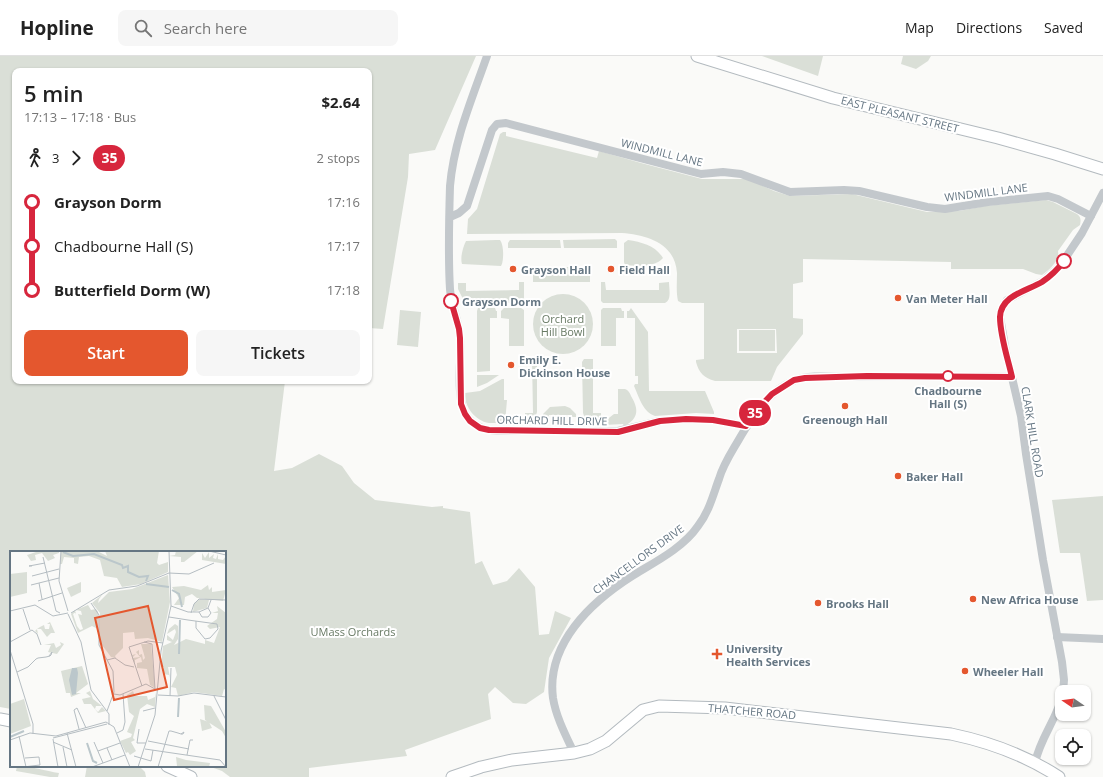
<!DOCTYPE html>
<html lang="en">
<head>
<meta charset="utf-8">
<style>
	:root { --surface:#fff; --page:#f6f6f6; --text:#222; --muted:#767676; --line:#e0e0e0; --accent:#e4572e }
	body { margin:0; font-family:"Open Sans",sans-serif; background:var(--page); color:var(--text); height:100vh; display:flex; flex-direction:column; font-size:15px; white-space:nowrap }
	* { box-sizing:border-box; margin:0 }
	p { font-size:13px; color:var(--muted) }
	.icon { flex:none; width:22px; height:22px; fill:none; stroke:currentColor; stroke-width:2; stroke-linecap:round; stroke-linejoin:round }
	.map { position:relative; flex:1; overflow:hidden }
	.drawer { position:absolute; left:12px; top:12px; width:360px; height:316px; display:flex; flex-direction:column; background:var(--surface); border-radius:8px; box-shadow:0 1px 3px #0004 }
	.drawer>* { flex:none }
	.badge { padding:0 8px; border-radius:13px; font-size:14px; line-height:26px }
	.needle { width:26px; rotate:283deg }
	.tools { position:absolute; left:1055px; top:629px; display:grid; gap:8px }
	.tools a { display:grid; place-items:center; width:36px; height:36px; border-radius:8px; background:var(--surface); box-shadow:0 1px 3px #0004; font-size:20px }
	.map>.badge { position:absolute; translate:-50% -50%; box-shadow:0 0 0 2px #fff }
	.legs { display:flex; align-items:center; gap:6px; height:44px; padding:0 12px; font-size:13px }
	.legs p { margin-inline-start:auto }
	.overview { display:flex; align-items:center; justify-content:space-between; height:68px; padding:0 12px }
	h1 { font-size:22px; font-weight:600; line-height:30px }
	.cta { display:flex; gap:8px; margin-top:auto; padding:8px 12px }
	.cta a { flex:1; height:46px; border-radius:8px; background:var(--accent); color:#fff; font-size:16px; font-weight:600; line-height:46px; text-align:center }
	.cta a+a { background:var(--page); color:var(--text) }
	ul { padding:0 12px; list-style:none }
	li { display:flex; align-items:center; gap:14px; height:44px; font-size:15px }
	li i { display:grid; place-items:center; width:6px; height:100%; margin:0 5px; background:currentColor }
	li i::after { content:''; width:10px; height:10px; margin:-5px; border:3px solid; border-radius:50%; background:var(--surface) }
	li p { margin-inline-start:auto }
	li:first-child i { background:linear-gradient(#0000 50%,currentColor 0) }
	li:last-child i { background:linear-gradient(currentColor 50%,#0000 0) }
	header { display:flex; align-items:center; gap:24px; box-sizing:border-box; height:56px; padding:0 20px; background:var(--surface); border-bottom:1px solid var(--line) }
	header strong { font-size:19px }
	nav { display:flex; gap:22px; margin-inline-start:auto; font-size:14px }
	.search { width:280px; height:36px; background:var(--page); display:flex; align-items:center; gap:10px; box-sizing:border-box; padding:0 14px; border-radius:8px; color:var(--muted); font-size:15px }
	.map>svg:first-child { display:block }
</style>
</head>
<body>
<header>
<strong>Hopline</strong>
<div class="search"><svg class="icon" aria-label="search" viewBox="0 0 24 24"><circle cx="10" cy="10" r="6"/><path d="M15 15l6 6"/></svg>Search here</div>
<nav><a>Map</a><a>Directions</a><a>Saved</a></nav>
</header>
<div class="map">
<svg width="1103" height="721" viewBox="0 0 1103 721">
	<rect width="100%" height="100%" fill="#fafaf8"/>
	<g fill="#dadfd7" fill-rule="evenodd">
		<polygon points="0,0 476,0 435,94 409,98 408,121 383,273 369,272 369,15 15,15 15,325 285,325 274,415 292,412 319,398 342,410 354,427 375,444 432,451 443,450 443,452 470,456 475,508 482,505 493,529 507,525 519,512 535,531 539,579 549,578 555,555 571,562 549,602 544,636 526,648 513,647 495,631 488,638 491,663 405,694 407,700 309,712 309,721 230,721 222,715 208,710 225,710 225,496 11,496 11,653 0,651"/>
		<polygon points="762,0 823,0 818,20"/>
		<polygon points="903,0 931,0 928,5 916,13 901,8"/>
		<path d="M503 76H506V80L597 102 599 95 641 107 702 123H748L774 135 790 140 852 138 927 156 959 155 985 150 1046 144 1053 146 1077 158C1081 161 1081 164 1080 169L1073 174 1058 195C1060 205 1049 214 1042 219L1036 218 1023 213H951V206L803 203V226L793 228V262L803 263V278L777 311 771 325H715C704 322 699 317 696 306V304L704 303V247H682L678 245C676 236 677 226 677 217 675 187 647 179 622 177L467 178 468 163 477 153 500 78ZM737 273H776L777 297H737Z"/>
		<polygon points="615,183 617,185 617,209 617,192 564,192 563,184"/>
		<path d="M496 184H500C504 189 504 205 501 210L462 208C460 201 463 191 466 185Z"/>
		<polygon points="510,184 560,184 561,192 508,192 508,187"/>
		<path d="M628 184C642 186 656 190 663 202 654 212 636 210 625 209L624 206V187Z"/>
		<rect x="533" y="211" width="57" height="15"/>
		<polygon points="519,226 524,226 524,245 521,247 465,247 458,233 458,227 466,227 466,235 519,234"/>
		<path d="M601 226H605L606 234H659V227L669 226C669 233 672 244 665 247H603L601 245Z"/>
		<circle cx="563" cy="268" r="30"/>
		<polygon points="478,252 495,252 496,255 497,255 497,262 490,262 490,315 477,316 477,255"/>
		<polygon points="504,252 521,252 524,254 524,290 509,290 509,263 501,262 501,255"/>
		<polygon points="603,252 621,252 622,255 624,255 624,262 616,262 616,290 601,290 601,254"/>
		<path d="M631 252 648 276 649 335H705L714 356V358L696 357 655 360C643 356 639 341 634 330L635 328H638V320H635V262H627V255H629Z"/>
		<polygon points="400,254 421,256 418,291 397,289"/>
		<rect x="739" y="274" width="36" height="21"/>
		<polygon points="584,303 593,303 593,357 601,357 601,369 588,368 586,365 583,357 582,306"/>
		<polygon points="532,304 535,304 537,306 537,356 535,363 530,366 525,364 525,357 533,357"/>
		<polygon points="477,319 499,319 487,327 477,331"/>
		<path d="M502 323H504V344H507L505 367C500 367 494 367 489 367 475 365 464 350 465 337L480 335Z"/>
		<path d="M618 333C619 333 624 333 625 333 628 334 630 337 631 340 639 353 639 363 624 370L623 368 604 369 605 365 614 358H618Z"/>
		<polygon points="565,350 570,352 576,358 576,361 572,361 572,359 549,359 548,362 543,362 543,358 550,351"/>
		<polygon points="1103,440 1103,544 1087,545 1080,497 1060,497 1052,444"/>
		<path d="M17 710C31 710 46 715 59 717L58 721H50L16 715Z"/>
		<polygon points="87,710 139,710 145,716 146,721 85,721"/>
	</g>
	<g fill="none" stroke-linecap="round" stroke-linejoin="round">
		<g stroke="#b3babf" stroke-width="13">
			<g id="secondary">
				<polyline points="697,0 833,42 998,82 1055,98 1103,113"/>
				<polyline points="0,663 11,665"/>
				<polyline points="167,710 191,721"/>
				<path d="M452 721 481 711 512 704 574 697 590 693 606 685 643 654 659 650 725 652 951 678C989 686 1027 700 1059 721"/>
			</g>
		</g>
		<g stroke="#c3c8cc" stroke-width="8">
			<path d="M487 0C472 43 454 84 450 130 449 163 448 201 450 233 451 250 459 264 460 281 462 302 455 341 466 359 473 370 484 374 497 375H618L660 365 686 363 713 364 747 370"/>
			<polyline points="450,161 459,157 467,150 492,74 497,68 506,67 701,118 723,116 741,118 790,136 844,134 859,135 927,151 945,153 988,146 1048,140 1058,143 1091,160"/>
			<polyline points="1057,581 1103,583"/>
			<polyline points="1063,636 1064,624 1062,606 1043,504 1026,398 1021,360 1006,296 1000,261 1001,255 1007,244 1043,225 1060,210 1082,177 1103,137"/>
			<path d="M574 697C566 680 556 661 553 642 546 588 591 546 632 520 655 506 683 492 698 470 709 456 713 439 719 423 723 409 731 397 738 385 752 361 766 337 793 325 810 318 833 321 852 321 883 320 915 320 946 321 968 321 990 320 1012 321"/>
			<path d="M1035 707C1040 682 1057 663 1062 640"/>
		</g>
		<use href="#secondary" stroke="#fff" stroke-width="11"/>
	</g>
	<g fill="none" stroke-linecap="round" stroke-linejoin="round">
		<g stroke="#fff" stroke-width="9">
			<path id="line-1" d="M451 245 459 273 460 282 461 348 465 358 470 365 480 372 489 374 618 376 660 365 686 363 713 364 746 370 758 353 772 338 794 324 805 322 867 320 1012 321C1008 303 1000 280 1000 261 1001 239 1027 235 1042 226 1051 220 1058 213 1064 205"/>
		</g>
		<use href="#line-1" stroke="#d7263d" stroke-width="6"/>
	</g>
	<g fill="#fff" stroke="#d7263d" stroke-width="2">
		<circle cx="1064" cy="205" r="7"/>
		<circle cx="451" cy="245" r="7"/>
		<circle cx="948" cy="320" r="5"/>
	</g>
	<g fill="#e4572e" stroke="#fff" stroke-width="1.5">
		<circle cx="513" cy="213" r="4"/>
		<circle cx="611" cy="213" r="4"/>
		<circle cx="898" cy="242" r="4"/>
		<circle cx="511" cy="309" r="4"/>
		<circle cx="845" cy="350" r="4"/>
		<circle cx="898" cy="420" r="4"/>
		<circle cx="973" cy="543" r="4"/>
		<circle cx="818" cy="547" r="4"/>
		<path d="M715 592h4v4h4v4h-4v4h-4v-4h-4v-4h4z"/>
		<circle cx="965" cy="615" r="4"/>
	</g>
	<g text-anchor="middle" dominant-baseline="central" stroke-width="4" stroke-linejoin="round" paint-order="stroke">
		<g font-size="11" fill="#657683" stroke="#fff">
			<text transform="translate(900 58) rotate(14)">EAST PLEASANT STREET</text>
			<text transform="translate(662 96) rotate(14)">WINDMILL LANE</text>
			<text transform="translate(986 136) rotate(-7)">WINDMILL LANE</text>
			<text transform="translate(552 364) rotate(1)">ORCHARD HILL DRIVE</text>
			<text transform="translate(1033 376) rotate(81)">CLARK HILL ROAD</text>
			<text transform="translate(638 503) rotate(-36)">CHANCELLORS DRIVE</text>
			<text transform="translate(752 655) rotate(5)">THATCHER ROAD</text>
		</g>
		<g font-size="11" font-weight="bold" fill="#657683" stroke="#fff" text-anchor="start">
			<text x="521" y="213">Grayson Hall</text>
			<text x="619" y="213">Field Hall</text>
			<text x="906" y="242">Van Meter Hall</text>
			<text x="519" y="303">Emily E.<tspan x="519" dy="13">Dickinson House</tspan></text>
			<text x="845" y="363" text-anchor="middle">Greenough Hall</text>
			<text x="906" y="420">Baker Hall</text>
			<text x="981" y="543">New Africa House</text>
			<text x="826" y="547">Brooks Hall</text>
			<text x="726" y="592">University<tspan x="726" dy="13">Health Services</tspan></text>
			<text x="973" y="615">Wheeler Hall</text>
		</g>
		<g font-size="11" font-weight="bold" fill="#657683" stroke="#fff" text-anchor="start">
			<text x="462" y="245">Grayson Dorm</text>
			<text x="948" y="334" text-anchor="middle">Chadbourne<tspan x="948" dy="13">Hall (S)</tspan></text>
		</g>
		<g font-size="11" fill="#687a64" stroke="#fff">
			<text x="563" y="262">Orchard<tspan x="563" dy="13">Hill Bowl</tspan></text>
			<text x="353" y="575">UMass Orchards</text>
		</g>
	</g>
	<g transform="translate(10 495)">
		<rect width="216" height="216" fill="#fafaf8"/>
		<path d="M29 0 49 1V2L43 4 45 7 38 10 32 2 25 4 26 9 21 10 17 4ZM51 0H87L97 5 95 0H149L147 12 149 14 158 11V21L131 33 112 36 107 27 94 25 90 9 79 5 69 6 68 13 64 12V7L54 6 52 13H50ZM166 0H188L174 11H171V6L159 5 165 4ZM199 1V7L204 3 203 7 206 8 208 3V8L213 9 216 5V13L192 9V2L195 7ZM17 21V42L0 46V23ZM158 24 160 51 152 91 138 87 125 88 124 81 113 82V97L105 105 106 107 101 106 89 90 90 62 82 52 93 43 89 48 88 52 99 41 122 38ZM71 31V41L61 46 57 37ZM198 34 199 39 202 36V41L216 39 213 50 187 47 182 43 175 46 174 54H164L169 47 162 36 174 35 191 39ZM190 48 199 49 197 57 183 61 184 52ZM78 54 81 59 86 58 88 61V78L82 75 68 82 61 63 65 59 66 64V61L63 63 67 75 70 79 73 78 68 63 72 64 71 60 66 59ZM207 55 216 62V139L214 138 212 145 184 141 168 145 166 137 161 136 167 124 165 116H158L160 127 159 124 153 123 154 116H151L153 95 162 91 157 89V84L163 89 166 81 165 78 157 83 159 78 165 73 168 75V88L164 94 176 88 195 93V89L204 92 210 76 200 78 197 75 207 68 208 62H202L208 60ZM40 71 45 82H41L37 86 31 78H27L28 83 25 80 27 78 30 76 34 74 35 78H39L40 73H37ZM50 91 54 93 47 103 38 101 41 94H34L44 92 46 97 51 94ZM131 93H141L145 137 140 134 137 118 127 117V112L132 111 131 106 125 109V113L122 107V104L126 103 122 107 130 106 126 101 129 99V104L132 103 133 109 135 107ZM72 115 78 133 66 142H71L61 146 60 142H56L51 120ZM80 140 83 148 92 155H86L85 158 88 161 92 156 96 160 88 162 81 153H74L72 148 81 146 76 142ZM123 140 125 145H137L138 149 145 146 146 141 145 156 137 153 130 158 123 187 125 189 121 191 126 200 120 204 118 201 116 202 110 190 121 186 122 183 117 181 124 165 119 161 117 144ZM14 148 21 175 0 183V153ZM194 154 201 155 204 160 216 181V187L212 180 195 169ZM190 168 199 171 202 177 192 180ZM166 206 176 209 200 212 199 216H172L167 215Z" fill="#dadfd7"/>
		<path d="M62 117H67L68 122 66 143 62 144 59 129Z" fill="#bbc7cb"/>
		<path fill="none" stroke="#bbc7cb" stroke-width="2" d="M53 1 63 5 84 3 112 14 113 17 118 15V21L129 26 138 25 136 30M136 33 159 36M162 39 169 43 172 56M169 103 170 69M168 166 169 147M0 186 14 180M77 192 83 210 87 212"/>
		<path fill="none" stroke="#b5bdc2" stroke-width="1" d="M51 0 49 30 58 60M199 0 216 4M33 6 46 60 50 62M22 15H19L35 12M22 25 49 18M29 32 32 48M21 34 49 27M28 50 52 42M81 52 89 64V94L103 120 104 141 97 160M161 55 178 61H189L198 57 201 49M13 58 20 79M0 60 25 54 43 65 58 62M189 61 192 66H198L201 62 198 57M61 62 99 39 127 35 159 22 179 23 204 12M181 62 184 53 189 48 216 49M58 63 71 91 81 139 99 163V174M159 66 178 69 207 73 208 78 200 87 195 88 186 77V70M0 91 22 79 27 83 31 94M134 91 142 93 145 138M0 99 23 173V183M97 109 105 107 115 114 124 116M7 121 18 116 26 108 28 107 36 106 40 105 41 104 42 101 39 105M132 135 119 96 138 90 153 92M104 143 110 144 136 133 145 138M148 144 168 145 184 142 216 146M160 145 161 117M204 145 216 169M133 160 145 157M69 178 64 159 67 157 76 177M129 178 127 192H136M57 182 66 216M107 182 113 179 115 171 113 143M9 185 16 216M43 187 97 173M43 188 48 216M0 189 20 182 46 185 96 171 104 176 120 216M138 190 179 198M43 191 62 199M84 191 93 212M53 196 57 216M97 197 102 209M135 198 210 209 216 216M88 200 110 192M177 204 180 189H183M124 205 141 210 143 199M13 216 30 214 29 206 15 207M82 216 115 204M128 216 145 164 151 100 161 55 159 0M148 216 159 180H161L168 182 171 183H173L174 181 171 183"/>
		<path fill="#e4572e" fill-opacity="0.15" stroke="#e4572e" stroke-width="2" d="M138 55 157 136 104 149 85 67Z"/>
		<rect width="216" height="216" fill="none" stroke="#657683" stroke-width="2"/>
	</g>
</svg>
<div class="tools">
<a><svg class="needle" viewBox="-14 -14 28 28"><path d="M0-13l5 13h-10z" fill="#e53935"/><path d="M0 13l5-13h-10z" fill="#767676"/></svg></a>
<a><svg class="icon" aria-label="locate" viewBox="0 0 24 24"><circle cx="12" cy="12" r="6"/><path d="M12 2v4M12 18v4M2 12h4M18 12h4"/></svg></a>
</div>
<b class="badge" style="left:755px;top:357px;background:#d7263d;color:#fff">35</b>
<section class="drawer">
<div class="overview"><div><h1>5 min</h1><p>17:13 – 17:18 · Bus</p></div><b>$2.64</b></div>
<div class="legs"><svg class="icon" aria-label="walk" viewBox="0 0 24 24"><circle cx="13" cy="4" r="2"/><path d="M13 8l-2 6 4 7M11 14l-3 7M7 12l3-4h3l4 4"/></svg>3<svg class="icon" aria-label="forward" viewBox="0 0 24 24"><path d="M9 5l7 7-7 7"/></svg><b class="badge" style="background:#d7263d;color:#fff">35</b><p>2 stops</p></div>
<ul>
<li><i style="color:#d7263d"></i><b>Grayson Dorm</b><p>17:16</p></li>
<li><i style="color:#d7263d"></i><span>Chadbourne Hall (S)</span><p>17:17</p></li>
<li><i style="color:#d7263d"></i><b>Butterfield Dorm (W)</b><p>17:18</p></li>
</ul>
<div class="cta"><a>Start</a><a>Tickets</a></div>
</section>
</div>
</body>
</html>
